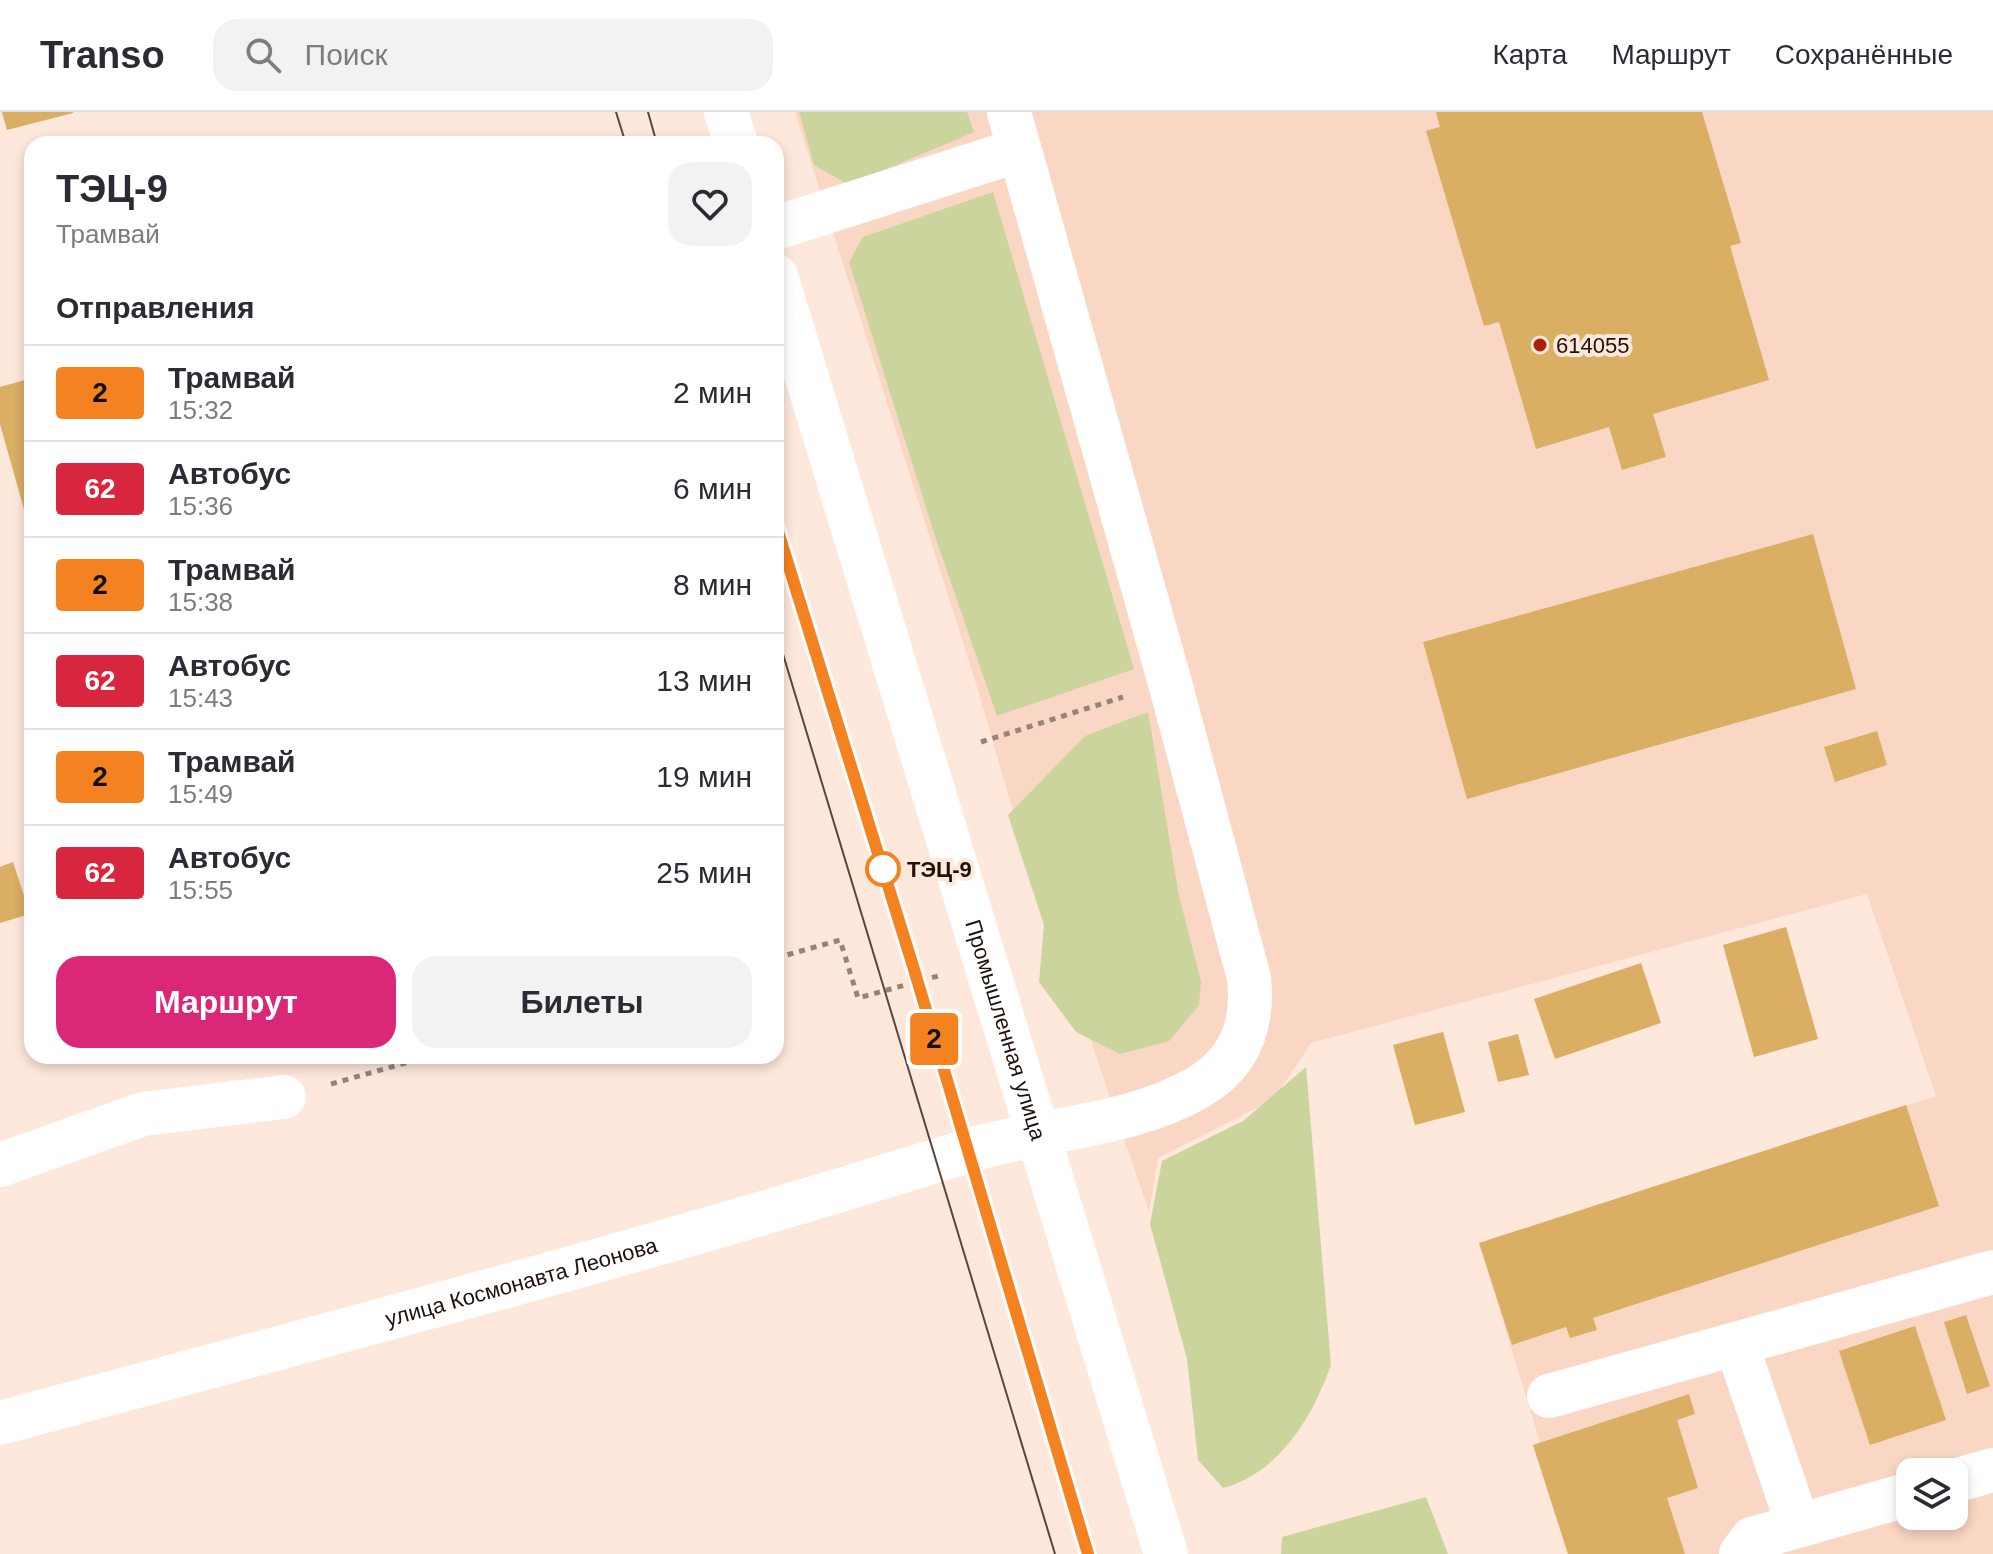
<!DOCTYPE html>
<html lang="ru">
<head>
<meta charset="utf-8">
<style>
	:root { --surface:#fff; --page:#f2f2f3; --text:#2b2b33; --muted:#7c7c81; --line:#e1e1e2; --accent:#db2777 }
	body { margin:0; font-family:Helvetica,sans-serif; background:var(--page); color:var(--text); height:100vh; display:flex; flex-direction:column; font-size:30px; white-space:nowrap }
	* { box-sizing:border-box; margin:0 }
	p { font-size:26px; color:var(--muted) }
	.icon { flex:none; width:44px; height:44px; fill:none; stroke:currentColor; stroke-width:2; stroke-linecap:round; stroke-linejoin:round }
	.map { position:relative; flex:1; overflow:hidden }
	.details { position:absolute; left:24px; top:24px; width:760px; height:928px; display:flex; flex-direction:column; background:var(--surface); border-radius:24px; box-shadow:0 4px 12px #0003 }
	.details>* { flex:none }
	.badge { padding:0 16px; border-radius:6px; font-size:28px; line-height:52px }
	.tools { position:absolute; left:1896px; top:1346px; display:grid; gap:16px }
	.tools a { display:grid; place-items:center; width:72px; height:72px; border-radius:16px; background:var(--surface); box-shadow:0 4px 12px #0003; font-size:40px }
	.map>.badge { position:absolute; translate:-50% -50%; box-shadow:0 0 0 4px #fff }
	h2 { padding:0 32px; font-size:30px; line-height:72px }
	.round { display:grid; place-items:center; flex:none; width:84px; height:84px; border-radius:24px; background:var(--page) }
	.overview { display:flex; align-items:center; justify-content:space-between; height:136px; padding:0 32px }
	h1 { font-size:38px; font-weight:600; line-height:60px }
	.button { display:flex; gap:16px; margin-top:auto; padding:16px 32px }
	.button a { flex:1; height:92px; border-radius:24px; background:var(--accent); color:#fff; font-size:32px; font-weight:600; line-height:92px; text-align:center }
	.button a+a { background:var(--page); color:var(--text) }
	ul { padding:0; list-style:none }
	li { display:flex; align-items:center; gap:24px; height:96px; padding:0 32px; border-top:2px solid var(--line) }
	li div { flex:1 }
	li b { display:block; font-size:30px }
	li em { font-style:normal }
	li .badge { min-width:88px; font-weight:700; text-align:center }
	header { display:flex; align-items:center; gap:48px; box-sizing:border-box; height:112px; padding:0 40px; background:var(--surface); border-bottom:2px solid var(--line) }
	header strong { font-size:38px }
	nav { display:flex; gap:44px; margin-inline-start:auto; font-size:28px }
	.search { width:560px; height:72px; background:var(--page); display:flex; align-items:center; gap:20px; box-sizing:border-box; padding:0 28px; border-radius:24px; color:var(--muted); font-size:30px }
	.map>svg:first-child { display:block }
</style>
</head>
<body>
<header>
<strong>Transo</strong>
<div class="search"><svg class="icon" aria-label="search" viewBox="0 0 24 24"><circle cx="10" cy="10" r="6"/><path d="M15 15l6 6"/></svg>Поиск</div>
<nav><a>Карта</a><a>Маршрут</a><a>Сохранённые</a></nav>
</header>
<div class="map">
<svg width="1993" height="1442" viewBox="0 0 1993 1442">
	<rect width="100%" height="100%" fill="#fee7db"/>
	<path fill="#fad7c4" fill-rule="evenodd" d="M795 0H1993V1442H1568L1533 1333 1540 1330 1479 1131 1936 984 1867 782 1311 931 1274 987 1158 1046 1149 1100 1011 693 978 578ZM1910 1360H1954V1404H1910Z"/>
	<g fill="#cad49c">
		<polygon points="799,0 967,0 974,20 849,73 814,53"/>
		<polygon points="993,80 1134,557 997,604 935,424 849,150 863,125"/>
		<polygon points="1148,600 1179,784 1201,869 1199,893 1169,929 1120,942 1076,920 1039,870 1044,813 1008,703 1085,624"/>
		<path d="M1306 955 1331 1253C1312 1306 1280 1360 1223 1376L1198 1348 1187 1247 1150 1112 1162 1049 1243 1009Z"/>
		<polygon points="1426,1385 1448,1442 1281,1442 1282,1425"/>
	</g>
	<g fill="#daae63">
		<polygon points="2,0 73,0 73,1 7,18"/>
		<polygon points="1436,0 1702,0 1741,131 1730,134 1769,268 1653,302 1666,345 1622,358 1609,315 1536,337 1499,210 1484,214 1426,19 1440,15"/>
		<polygon points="32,266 32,422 31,422 0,312 0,275"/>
		<polygon points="1813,422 1856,577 1467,687 1423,530"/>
		<polygon points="1877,619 1887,653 1835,670 1824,635"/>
		<polygon points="13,750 30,802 0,811 0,755"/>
		<polygon points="1786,815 1818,927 1754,945 1723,833"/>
		<polygon points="1641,851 1661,911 1555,947 1534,887"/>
		<polygon points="1443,920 1465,1000 1415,1013 1393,933"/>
		<polygon points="1518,922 1529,963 1498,970 1488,930"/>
		<polygon points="1906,993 1939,1094 1593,1206 1597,1218 1570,1226 1566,1215 1512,1233 1479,1131"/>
		<polygon points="1966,1203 1990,1274 1967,1282 1944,1210"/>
		<polygon points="1915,1214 1946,1308 1870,1333 1839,1239"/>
		<polygon points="1689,1282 1695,1302 1677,1308 1698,1376 1667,1386 1685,1442 1568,1442 1533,1333"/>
	</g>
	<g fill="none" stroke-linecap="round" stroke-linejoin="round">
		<g stroke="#96847a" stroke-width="5" stroke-dasharray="6 6" stroke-linecap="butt">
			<polyline points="981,630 1123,585"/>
			<polyline points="776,846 840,828 858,886 938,864"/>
			<polyline points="331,972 430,944"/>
		</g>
		<g stroke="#fff" stroke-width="44">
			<polyline points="726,0 736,32"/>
			<polyline points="776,116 1019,38"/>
			<path id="s1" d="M776 164 1166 1442"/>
			<polyline points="0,1053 143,1002 284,985"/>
			<polyline points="1737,1234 1798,1413"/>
			<polyline points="1549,1284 1993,1160"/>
			<path id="s2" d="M0 1311C322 1224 646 1140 964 1040 1039 1016 1127 1016 1197 976 1240 951 1254 914 1249 866L1170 571 1009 0"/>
			<polyline points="1954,1369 1993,1358"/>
			<polyline points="1741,1442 1752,1427 1910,1382"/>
		</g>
		<g stroke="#574940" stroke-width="2">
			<polyline points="616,0 626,32"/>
			<polyline points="648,0 657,32"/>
			<polyline points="776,413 913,854 1089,1442"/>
			<polyline points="776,519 1055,1442"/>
		</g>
	</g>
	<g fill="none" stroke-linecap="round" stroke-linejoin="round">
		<g stroke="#fff" stroke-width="18">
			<polyline id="line" points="776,413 913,854 1088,1442"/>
		</g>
		<use href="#line" stroke="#f58220" stroke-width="12"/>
	</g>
	<circle fill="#ad1f06" stroke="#fee7db" stroke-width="3" cx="1540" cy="233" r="8"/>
	<circle fill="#fff" stroke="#f58220" stroke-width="4" cx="883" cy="757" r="16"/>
	<g text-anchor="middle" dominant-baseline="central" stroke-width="8" stroke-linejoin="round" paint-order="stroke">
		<g font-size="22" fill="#1e120b" stroke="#fee7db" text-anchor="start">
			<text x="1556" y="233">614055</text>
		</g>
		<g font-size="22" font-weight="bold" fill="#1e120b" stroke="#fee7db" text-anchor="start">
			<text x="907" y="757">ТЭЦ-9</text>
		</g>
		<g font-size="22" fill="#1e120b" stroke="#fee7db">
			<text stroke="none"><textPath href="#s1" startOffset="788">Промышленная улица</textPath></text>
			<text stroke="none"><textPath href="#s2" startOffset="540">улица Космонавта Леонова</textPath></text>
		</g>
	</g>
</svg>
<div class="tools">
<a><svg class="icon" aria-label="layers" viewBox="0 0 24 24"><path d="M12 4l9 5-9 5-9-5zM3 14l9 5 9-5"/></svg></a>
</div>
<b class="badge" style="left:934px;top:927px;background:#f58220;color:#111">2</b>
<section class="details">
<div class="overview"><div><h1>ТЭЦ-9</h1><p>Трамвай</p></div><a class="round"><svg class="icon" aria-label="heart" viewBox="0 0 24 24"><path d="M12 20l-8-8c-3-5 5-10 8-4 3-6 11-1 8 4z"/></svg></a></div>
<h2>Отправления</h2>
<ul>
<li><span class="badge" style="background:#f58220;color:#111">2</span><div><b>Трамвай</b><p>15:32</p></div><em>2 мин</em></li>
<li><span class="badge" style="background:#d7263d;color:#fff">62</span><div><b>Автобус</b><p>15:36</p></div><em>6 мин</em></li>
<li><span class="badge" style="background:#f58220;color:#111">2</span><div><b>Трамвай</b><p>15:38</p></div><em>8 мин</em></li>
<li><span class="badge" style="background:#d7263d;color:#fff">62</span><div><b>Автобус</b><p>15:43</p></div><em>13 мин</em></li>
<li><span class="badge" style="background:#f58220;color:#111">2</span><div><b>Трамвай</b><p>15:49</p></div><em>19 мин</em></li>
<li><span class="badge" style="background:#d7263d;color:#fff">62</span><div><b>Автобус</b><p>15:55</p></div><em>25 мин</em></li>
</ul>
<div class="button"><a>Маршрут</a><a>Билеты</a></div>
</section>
</div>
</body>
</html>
